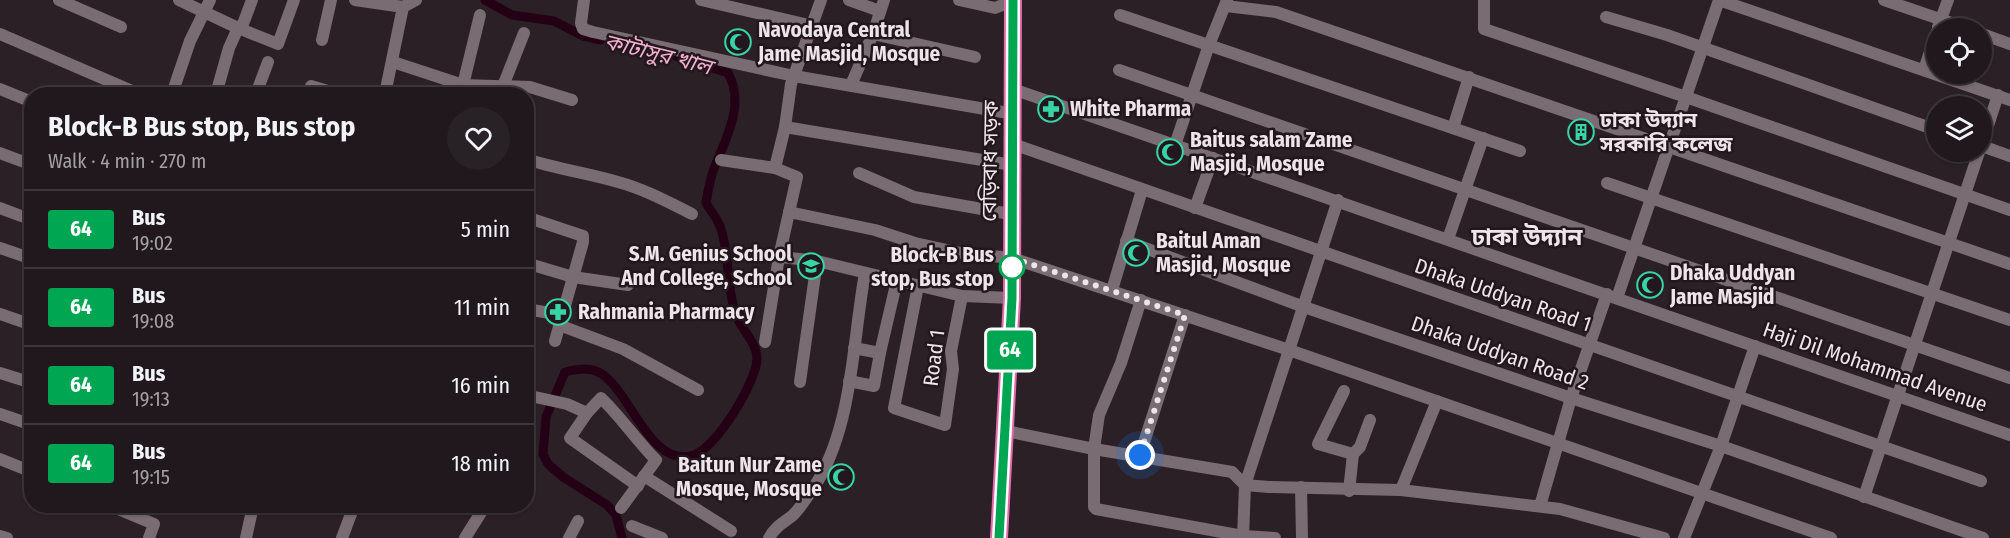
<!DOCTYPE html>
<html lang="en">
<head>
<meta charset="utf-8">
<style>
	:root { --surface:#20181c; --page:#282125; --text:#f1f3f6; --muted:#a2a0a3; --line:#3d373b }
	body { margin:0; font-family:"Fira Sans Condensed","Noto Sans Bengali",sans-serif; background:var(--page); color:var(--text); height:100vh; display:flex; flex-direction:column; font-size:22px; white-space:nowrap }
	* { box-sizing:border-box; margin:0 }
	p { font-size:20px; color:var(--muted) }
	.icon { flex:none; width:33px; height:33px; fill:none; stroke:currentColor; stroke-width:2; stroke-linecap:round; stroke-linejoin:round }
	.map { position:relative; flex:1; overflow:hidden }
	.details { position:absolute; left:24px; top:87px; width:510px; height:426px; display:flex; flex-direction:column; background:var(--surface); border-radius:24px; box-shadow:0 2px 4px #0004,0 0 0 2px var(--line) }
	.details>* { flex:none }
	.badge { padding:0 12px; border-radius:4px; font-size:21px; line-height:39px }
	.tools { position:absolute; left:1926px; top:18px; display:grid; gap:12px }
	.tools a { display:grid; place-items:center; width:66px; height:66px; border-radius:50%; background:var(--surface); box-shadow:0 2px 4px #0004,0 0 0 2px var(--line); font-size:30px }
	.you { position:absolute; width:30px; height:30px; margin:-15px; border:4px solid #fff; border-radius:50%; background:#1a73e8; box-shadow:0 0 0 9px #1a73e833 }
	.map>.badge { position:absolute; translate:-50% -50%; box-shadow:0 0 0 3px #fff }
	.round { display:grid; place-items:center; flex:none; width:63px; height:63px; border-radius:32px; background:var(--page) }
	.head { display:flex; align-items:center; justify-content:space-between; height:102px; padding:0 24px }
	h1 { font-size:28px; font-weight:700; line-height:45px }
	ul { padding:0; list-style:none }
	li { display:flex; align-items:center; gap:18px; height:78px; padding:0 24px; border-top:2px solid var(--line) }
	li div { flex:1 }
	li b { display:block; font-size:22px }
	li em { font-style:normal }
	li .badge { min-width:66px; font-weight:700; text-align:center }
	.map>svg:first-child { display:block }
</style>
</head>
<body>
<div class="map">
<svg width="2010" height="538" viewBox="0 0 2010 538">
	<rect width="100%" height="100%" fill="#2b2025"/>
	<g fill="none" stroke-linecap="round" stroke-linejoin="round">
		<g stroke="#230014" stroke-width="9">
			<polyline points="485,0 512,15 554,21 583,36 601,40"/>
			<path d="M622 538 616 515 607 505 563 477 548 464 543 454 546 417 565 372C577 369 589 367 600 373 630 389 650 470 694 455 716 448 756 383 757 359 757 343 744 333 738 319 725 289 731 256 720 226 717 218 710 210 706 203 708 190 710 178 715 166 727 137 745 103 728 73L676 56"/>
		</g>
		<g stroke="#796c72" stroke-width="12">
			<polyline points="59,0 121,27"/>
			<polyline points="179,0 238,28 278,44 294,0"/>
			<polyline points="355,0 403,7"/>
			<polyline points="584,0 581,23 583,29 593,32 794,76 1014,114"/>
			<polyline points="701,0 813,26"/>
			<polyline points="849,0 880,11"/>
			<polyline points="959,0 995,8 1013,1"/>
			<polyline points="1484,0 1484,29 1686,97 2010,210"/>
			<polyline points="1719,0 2010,100"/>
			<polyline points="1884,0 1966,28"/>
			<polyline points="1226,6 1276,12 2010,264"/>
			<polyline points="1120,15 1520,151"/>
			<polyline points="1606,17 1667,35 1936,130"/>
			<polyline points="1938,27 1948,0"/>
			<polyline points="0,34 139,94"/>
			<polyline points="873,34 975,57"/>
			<polyline points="1982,34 2010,44"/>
			<polyline points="322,40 331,0"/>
			<polyline points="393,62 463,85 530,87 572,100"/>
			<polyline points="1119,70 2010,378"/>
			<polyline points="1924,70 1936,33"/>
			<polyline points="463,85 480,15"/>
			<polyline points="851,85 873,34 884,0"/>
			<polyline points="503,86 524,33"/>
			<polyline points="0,89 32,102"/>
			<polyline points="1013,89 2010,435"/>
			<polyline points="172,94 190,41 210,0"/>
			<polyline points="216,94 229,48 238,28 243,24 252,0"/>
			<polyline points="256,94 268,62"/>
			<polyline points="308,94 311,86 338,94"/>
			<polyline points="385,94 403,7 416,0"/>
			<polyline points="785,127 1012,165"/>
			<polyline points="1453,128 1469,77"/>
			<polyline points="1013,144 1981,481"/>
			<polyline points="1982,144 1998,95"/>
			<polyline points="1175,145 1209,45 1227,0"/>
			<polyline points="1982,146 2010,156"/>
			<polyline points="0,153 32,165"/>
			<path d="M526 159C557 169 588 173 618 182 644 189 668 202 692 214"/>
			<polyline points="721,160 775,168"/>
			<polyline points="859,173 914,197 1010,214"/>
			<polyline points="1607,183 2010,320"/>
			<polyline points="0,208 32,220"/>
			<polyline points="1195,208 1213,158"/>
			<polyline points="789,212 875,230 915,243 961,253 1012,258 1289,350 1831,538"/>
			<polyline points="526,217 583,236 583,242 555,341"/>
			<polyline points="1448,239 1483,138"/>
			<polyline points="1126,241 1304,307 1571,398 1721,446 1983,538"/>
			<polyline points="0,248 32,259"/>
			<polyline points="754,254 817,261 962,296 1012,298"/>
			<polyline points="526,263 573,277 628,285"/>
			<polyline points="918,286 894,408 945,425 953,369 951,351 962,296"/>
			<polyline points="1112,290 1142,190"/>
			<polyline points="1617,298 1719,0"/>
			<polyline points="1141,300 1121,363 1099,415 1094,449 1094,507 1096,509 1243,536 1275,538"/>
			<polyline points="526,309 562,315"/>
			<polyline points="0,314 32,325"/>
			<polyline points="559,325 623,349 698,390"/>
			<polyline points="765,342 779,257 797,177 775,168 785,127 791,84 821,0"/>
			<polyline points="854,348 880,353 897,280"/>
			<polyline points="0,373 32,383"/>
			<polyline points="849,381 874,386 880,353"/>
			<polyline points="800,382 817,261"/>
			<polyline points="1344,391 1318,444 1353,454"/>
			<path d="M526 395 567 404 587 413 601 398C621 417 636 440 656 460L621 508"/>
			<polyline points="587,413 570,438 638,486"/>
			<polyline points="0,414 32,425"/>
			<polyline points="1006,431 1094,449 1232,472 1245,485 1269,487 1401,490 1560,509 1664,538"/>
			<polyline points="1140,455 1185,315"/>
			<polyline points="0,459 32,472"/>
			<polyline points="644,476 731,531"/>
			<polyline points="1301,487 1302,538"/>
			<polyline points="1401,490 1437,401"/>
			<polyline points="1349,491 1353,454 1360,447 1370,420"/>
			<polyline points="1864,497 1979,152"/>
			<polyline points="111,506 154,524 149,538"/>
			<polyline points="1540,506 1571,398 1607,294"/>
			<polyline points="632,526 662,538"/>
			<polyline points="0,536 7,538"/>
			<polyline points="246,538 253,506"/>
			<polyline points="342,538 354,506"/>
			<polyline points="465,538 485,506"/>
			<polyline points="569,538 578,521"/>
			<path d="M769 538C775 527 783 523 792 516 801 508 812 490 819 479 853 420 853 338 865 273"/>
			<polyline points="1243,538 1245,485 1338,200"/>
			<polyline points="1684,538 1721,446 1755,346"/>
		</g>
		<polyline stroke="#e269ab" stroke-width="18" points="999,538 1012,298 1013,0"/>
	</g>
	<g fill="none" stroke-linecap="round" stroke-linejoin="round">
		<g stroke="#fff" stroke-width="14">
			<polyline id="line" points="999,538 1012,298 1013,0"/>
		</g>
		<use href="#line" stroke="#00a651" stroke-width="9"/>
		<polyline stroke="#ede5e9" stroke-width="6" stroke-dasharray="0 10.8" points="1012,267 1012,258 1185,315 1140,455"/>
	</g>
	<defs>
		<g id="mosque-ring" transform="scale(1.35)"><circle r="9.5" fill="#21171c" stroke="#37d4a6" stroke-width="1.5"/><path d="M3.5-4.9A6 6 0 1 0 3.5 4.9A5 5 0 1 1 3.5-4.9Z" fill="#37d4a6"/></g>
		<g id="pharmacy-ring" transform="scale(1.35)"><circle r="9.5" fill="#21171c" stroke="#37d4a6" stroke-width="1.5"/><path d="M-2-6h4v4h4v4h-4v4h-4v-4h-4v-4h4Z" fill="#37d4a6"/></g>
		<g id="building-ring" transform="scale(1.35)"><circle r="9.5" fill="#21171c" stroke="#37d4a6" stroke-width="1.5"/><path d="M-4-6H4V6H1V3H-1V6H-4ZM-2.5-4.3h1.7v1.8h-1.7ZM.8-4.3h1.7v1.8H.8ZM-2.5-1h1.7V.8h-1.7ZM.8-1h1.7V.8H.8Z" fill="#37d4a6"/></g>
		<g id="school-ring" transform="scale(1.35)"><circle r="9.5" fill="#21171c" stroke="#37d4a6" stroke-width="1.5"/><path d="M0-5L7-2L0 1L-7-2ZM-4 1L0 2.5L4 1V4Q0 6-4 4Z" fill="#37d4a6"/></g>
	</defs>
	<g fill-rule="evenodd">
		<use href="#mosque-ring" x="738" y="42"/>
		<use href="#pharmacy-ring" x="1051" y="109"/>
		<use href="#building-ring" x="1581" y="132"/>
		<use href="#mosque-ring" x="1170" y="152"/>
		<use href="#mosque-ring" x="1136" y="253"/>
		<use href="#school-ring" x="811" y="266"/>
		<use href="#mosque-ring" x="1650" y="285"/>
		<use href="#pharmacy-ring" x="558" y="312"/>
		<use href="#mosque-ring" x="841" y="477"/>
	</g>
	<circle fill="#fff" stroke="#00a651" stroke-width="3" cx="1012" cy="267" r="12"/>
	<g text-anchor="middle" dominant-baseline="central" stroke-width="5" stroke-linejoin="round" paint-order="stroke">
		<g font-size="21" font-weight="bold" fill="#ede5e9" stroke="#21171c" text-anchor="start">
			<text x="758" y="30">Navodaya Central<tspan x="758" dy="24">Jame Masjid, Mosque</tspan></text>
			<text x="1070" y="109">White Pharma</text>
			<text x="1600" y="120">ঢাকা উদ্যান<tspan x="1600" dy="24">সরকারি কলেজ</tspan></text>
			<text x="1190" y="140">Baitus salam Zame<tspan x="1190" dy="24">Masjid, Mosque</tspan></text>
			<text x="1156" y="241">Baitul Aman<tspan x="1156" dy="24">Masjid, Mosque</tspan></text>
			<text x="792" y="254" text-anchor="end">S.M. Genius School<tspan x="792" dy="24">And College, School</tspan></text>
			<text x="1670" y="273">Dhaka Uddyan<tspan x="1670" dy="24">Jame Masjid</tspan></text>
			<text x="578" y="312">Rahmania Pharmacy</text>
			<text x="822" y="465" text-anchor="end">Baitun Nur Zame<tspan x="822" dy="24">Mosque, Mosque</tspan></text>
		</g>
		<g font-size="21" fill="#ede5e9" stroke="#21171c">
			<text transform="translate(990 161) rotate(-89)">বেড়িবাধ সড়ক</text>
			<text transform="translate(1503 295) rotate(19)">Dhaka Uddyan Road 1</text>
			<text transform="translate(1500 353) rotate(19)">Dhaka Uddyan Road 2</text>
			<text transform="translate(934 358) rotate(-83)">Road 1</text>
			<text transform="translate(1875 367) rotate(19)">Haji Dil Mohammad Avenue</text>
		</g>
		<g font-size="21" font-weight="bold" fill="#ede5e9" stroke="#21171c" text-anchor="end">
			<text x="994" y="255">Block-B Bus<tspan x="994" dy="24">stop, Bus stop</tspan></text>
		</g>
		<g font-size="22" font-style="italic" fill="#f3aed0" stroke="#21171c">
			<text transform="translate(658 54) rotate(14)">কাটাসুর খাল</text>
		</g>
		<g font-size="24" font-weight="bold" fill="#ede5e9" stroke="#21171c">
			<text x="1527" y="237">ঢাকা উদ্যান</text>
		</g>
	</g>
</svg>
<div class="tools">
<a><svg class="icon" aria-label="locate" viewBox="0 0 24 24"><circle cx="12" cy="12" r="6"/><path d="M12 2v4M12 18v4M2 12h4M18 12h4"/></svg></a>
<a><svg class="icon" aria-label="layers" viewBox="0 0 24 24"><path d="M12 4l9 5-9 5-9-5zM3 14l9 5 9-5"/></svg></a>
</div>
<div class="you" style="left:1140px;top:455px"></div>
<b class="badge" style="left:1010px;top:350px;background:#00a651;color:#fff">64</b>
<section class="details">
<div class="head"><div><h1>Block-B Bus stop, Bus stop</h1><p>Walk · 4 min · 270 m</p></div><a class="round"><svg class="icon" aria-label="heart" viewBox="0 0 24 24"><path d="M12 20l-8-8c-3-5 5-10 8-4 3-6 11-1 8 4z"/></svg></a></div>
<ul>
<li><span class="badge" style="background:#00a651;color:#fff">64</span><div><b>Bus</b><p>19:02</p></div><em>5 min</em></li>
<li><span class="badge" style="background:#00a651;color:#fff">64</span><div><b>Bus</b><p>19:08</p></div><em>11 min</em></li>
<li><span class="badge" style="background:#00a651;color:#fff">64</span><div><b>Bus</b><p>19:13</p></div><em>16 min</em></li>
<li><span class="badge" style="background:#00a651;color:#fff">64</span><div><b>Bus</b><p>19:15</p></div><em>18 min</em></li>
</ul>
</section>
</div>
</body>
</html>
